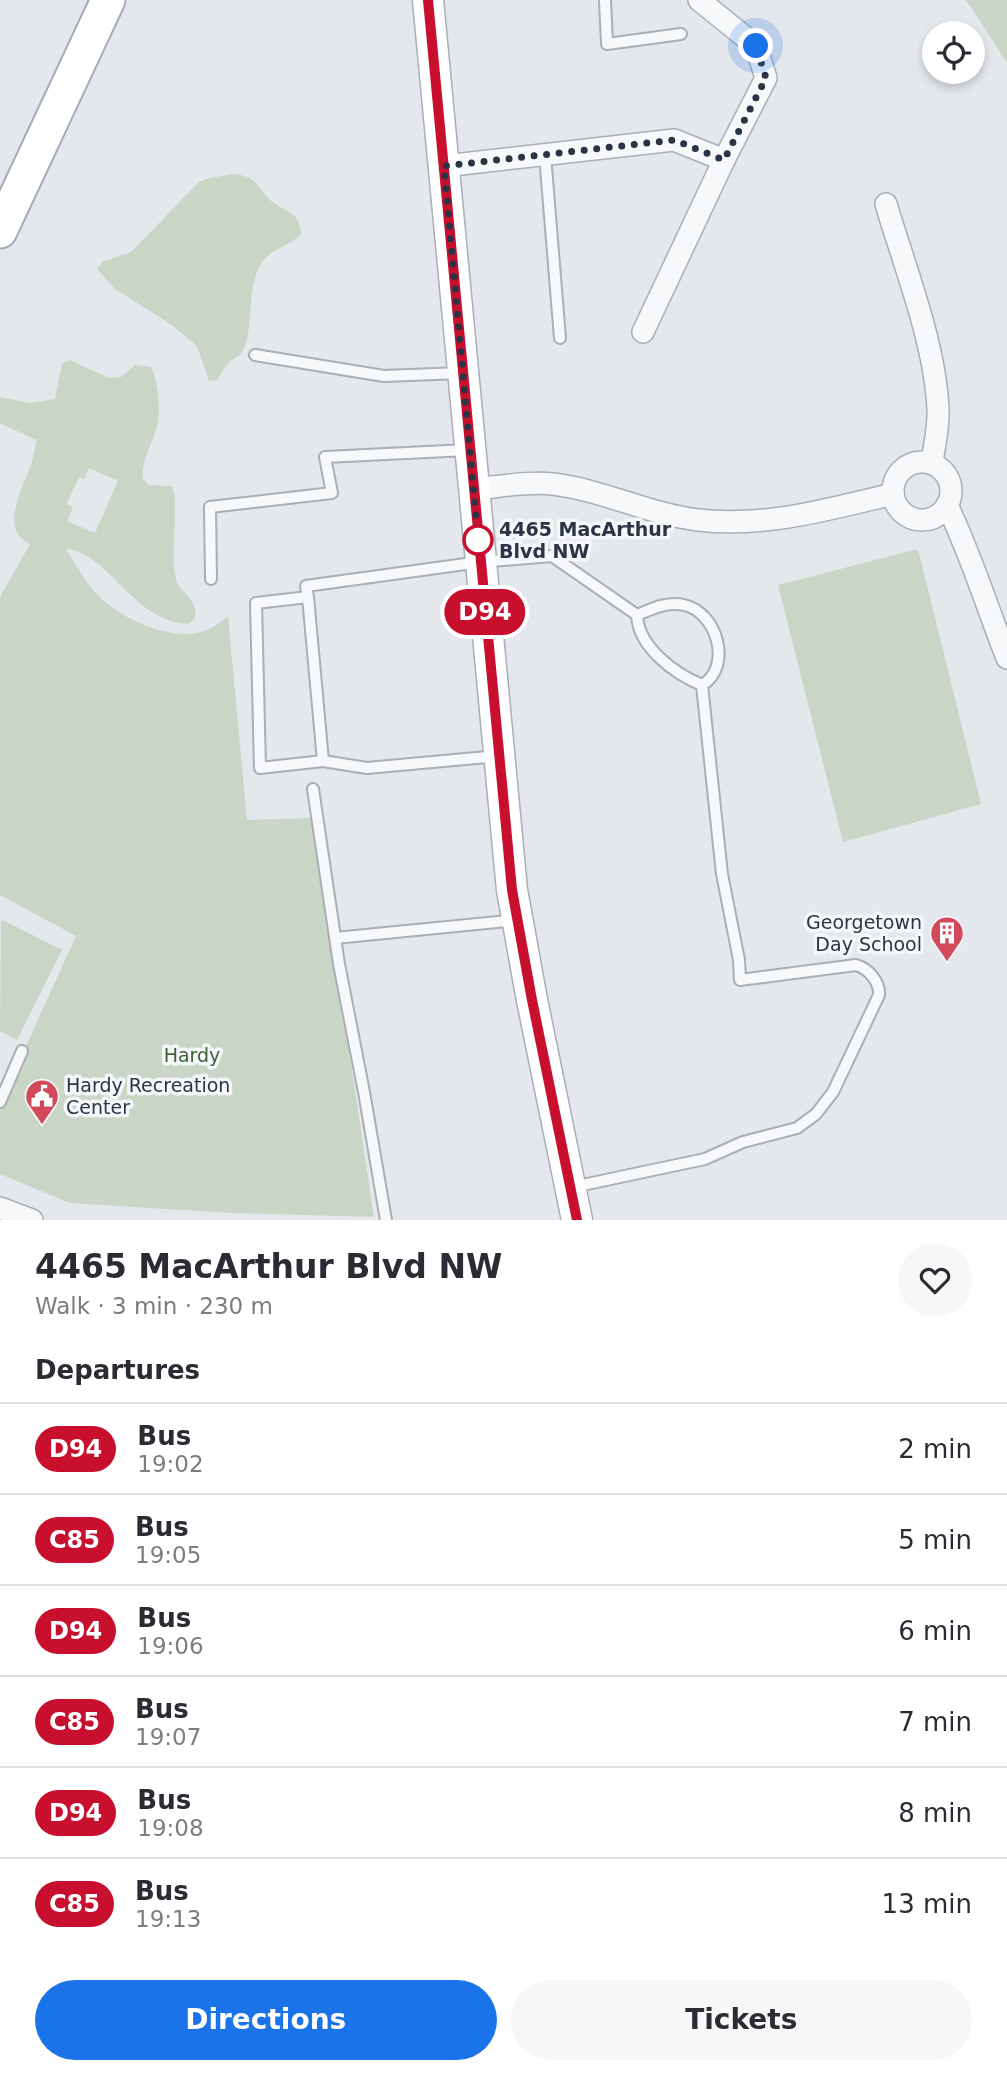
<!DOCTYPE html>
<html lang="en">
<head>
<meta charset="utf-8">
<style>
	:root { --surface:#fff; --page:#f7f7f7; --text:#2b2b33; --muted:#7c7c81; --line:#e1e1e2; --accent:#1a73e8 }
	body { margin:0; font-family:"DejaVu Sans",sans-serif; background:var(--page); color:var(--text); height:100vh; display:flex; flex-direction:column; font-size:26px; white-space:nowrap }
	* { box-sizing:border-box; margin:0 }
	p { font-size:23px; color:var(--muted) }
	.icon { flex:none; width:38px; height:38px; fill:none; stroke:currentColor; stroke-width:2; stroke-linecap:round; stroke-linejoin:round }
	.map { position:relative; height:1220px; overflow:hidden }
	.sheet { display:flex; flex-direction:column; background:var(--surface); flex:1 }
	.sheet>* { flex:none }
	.badge { padding:0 14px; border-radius:23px; font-size:24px; line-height:46px }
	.fabs { position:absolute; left:922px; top:21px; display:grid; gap:14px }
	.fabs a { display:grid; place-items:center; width:63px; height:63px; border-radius:50%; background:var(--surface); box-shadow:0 4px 10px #0003; font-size:35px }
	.you { position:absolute; width:35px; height:35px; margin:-18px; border:5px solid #fff; border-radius:50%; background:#1a73e8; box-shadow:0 0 0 10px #1a73e833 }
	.map>.badge { position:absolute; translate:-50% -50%; box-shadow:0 0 0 4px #fff }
	h2 { padding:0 35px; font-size:26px; line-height:63px }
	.round { display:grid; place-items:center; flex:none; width:74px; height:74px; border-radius:37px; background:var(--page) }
	.overview { display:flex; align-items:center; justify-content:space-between; height:119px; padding:0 35px }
	h1 { font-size:33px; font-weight:700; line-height:52px }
	.button { display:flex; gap:14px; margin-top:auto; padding:14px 35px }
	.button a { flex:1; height:80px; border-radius:42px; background:var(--accent); color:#fff; font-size:28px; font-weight:700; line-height:80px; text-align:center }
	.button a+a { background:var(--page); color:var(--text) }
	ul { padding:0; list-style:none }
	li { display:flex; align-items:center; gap:21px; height:91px; padding:0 35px; border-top:2px solid var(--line) }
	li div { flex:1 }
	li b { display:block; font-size:26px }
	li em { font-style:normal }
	li .badge { min-width:77px; font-weight:700; text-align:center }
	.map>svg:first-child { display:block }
</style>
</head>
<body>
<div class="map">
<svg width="1007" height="1220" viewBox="0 0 1007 1220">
	<rect width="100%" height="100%" fill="#e4e7ec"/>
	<g fill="#c9d6c5" fill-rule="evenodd">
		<polygon points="965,0 1007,0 1007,63 971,7"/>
		<path d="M234 174C258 177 254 184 269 199 283 213 300 209 301 234 290 246 271 249 262 262 245 287 255 331 242 352 239 356 233 359 230 362 224 367 221 374 217 380L209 381 197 346 169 323 115 289 97 269 102 262 131 252 199 182 209 178Z"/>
		<path d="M70 360 109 378 121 377 135 365 151 367C158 378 161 413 157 426 152 444 141 460 143 479L149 485 172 486C179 500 171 554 175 575 178 595 198 595 195 619L188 624C130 620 112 554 66 549 75 563 83 578 93 590 115 617 171 643 205 631 213 628 221 621 228 616L247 820 314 818 374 1217 232 1213 70 1203 0 1174V1103L76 936 0 895V597L30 544C0 530 20 494 30 467 34 458 35 448 36 440L0 423V397L30 403 55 399 62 363ZM89 468 118 481 95 533 67 521 73 507 67 504 79 477 84 479Z"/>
		<polygon points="918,549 981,804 843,842 778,585"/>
		<polygon points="1,919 62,950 17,1040 0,1031"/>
	</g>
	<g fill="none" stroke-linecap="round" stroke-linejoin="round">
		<g stroke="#a9aeb7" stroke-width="14">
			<g id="service">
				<polyline points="605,0 607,44 681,34"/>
				<polyline points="545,155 560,338"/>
				<polyline points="255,355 384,376 461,373"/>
				<polyline points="211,579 210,507 332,493 325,457 468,450"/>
				<path d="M308 597 323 761 260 768 256 603 308 597 306 586 480 562 552 556 637 615C638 647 675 674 702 685"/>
				<path d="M637 615C652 609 667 601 684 605 717 612 733 667 702 685"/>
				<polyline points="323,761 367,768 498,756"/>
				<polyline points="313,789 339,964 364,1092 386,1220"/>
				<polyline points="335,938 517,920"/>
				<polyline points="0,1102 22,1051"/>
				<path d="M573 1187 705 1159 743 1142 797 1128 816 1114 833 1092 879 995C880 982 869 969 856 965L740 980 739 960 722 874 702 685"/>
			</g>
		</g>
		<g stroke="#a9aeb7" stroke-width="24">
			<g id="minor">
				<polyline points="444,166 674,140 724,160"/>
				<path d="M886 204C905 268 935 343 938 409 939 427 934 446 932 463"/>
				<polyline points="643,332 724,160 766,78 756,46 699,0"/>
				<circle cx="922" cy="491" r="29"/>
				<path d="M473 489C499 487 528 481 553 484 603 490 648 514 698 520 764 528 830 509 893 494"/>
				<path d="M947 505C971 555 987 607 1007 658"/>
				<polyline points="0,1208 32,1220"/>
			</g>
		</g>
		<g stroke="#a9aeb7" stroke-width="33">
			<polyline id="secondary" points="428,0 512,890 532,1000 577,1220"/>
		</g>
		<g stroke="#a3abb8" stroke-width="37">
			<polyline id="primary" points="0,231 108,0"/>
		</g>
		<use href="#service" stroke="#f7f8fa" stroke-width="10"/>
		<use href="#minor" stroke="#f7f8fa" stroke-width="21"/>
		<use href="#secondary" stroke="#fff" stroke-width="30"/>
		<use href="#primary" stroke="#fff" stroke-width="33"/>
	</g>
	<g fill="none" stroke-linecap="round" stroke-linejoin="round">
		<g stroke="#fff" stroke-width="16">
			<polyline id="line" points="428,0 512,890 532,1000 577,1220"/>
		</g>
		<use href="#line" stroke="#c8102e" stroke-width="10"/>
		<polyline stroke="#2b3445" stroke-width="7" stroke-dasharray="0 12.6" points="478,540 444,166 674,140 724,160 766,78 756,46"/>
	</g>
	<defs>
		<g id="building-pin" transform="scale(1.75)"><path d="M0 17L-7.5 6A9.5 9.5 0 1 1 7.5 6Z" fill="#d1495b" stroke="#f4f6f9"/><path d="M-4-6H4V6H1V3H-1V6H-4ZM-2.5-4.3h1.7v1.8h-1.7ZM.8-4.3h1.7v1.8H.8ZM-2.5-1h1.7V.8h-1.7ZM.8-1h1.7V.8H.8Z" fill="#fff"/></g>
		<g id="civic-pin" transform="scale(1.75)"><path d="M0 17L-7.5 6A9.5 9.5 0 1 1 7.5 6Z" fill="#d1495b" stroke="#f4f6f9"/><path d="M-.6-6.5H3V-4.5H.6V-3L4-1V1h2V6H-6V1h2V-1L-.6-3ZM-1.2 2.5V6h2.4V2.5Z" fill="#fff"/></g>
	</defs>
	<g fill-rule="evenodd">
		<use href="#building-pin" x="947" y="933"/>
		<use href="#civic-pin" x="42" y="1096"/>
	</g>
	<circle fill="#fff" stroke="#c8102e" stroke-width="3.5" cx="478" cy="540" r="14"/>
	<g text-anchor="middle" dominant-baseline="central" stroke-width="7" stroke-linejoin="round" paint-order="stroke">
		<g font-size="19" font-weight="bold" fill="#2b3445" stroke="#f4f6f9" text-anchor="start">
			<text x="499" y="529">4465 MacArthur<tspan x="499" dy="22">Blvd NW</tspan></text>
		</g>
		<g font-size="19" fill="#2b3445" stroke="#f4f6f9" text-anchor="end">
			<text x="922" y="922">Georgetown<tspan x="922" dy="22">Day School</tspan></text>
			<text x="66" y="1085" text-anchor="start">Hardy Recreation<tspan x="66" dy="22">Center</tspan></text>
		</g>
		<g font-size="19" fill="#3f6138" stroke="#f4f6f9">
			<text x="192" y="1055">Hardy</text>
		</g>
	</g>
</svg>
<div class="fabs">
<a><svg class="icon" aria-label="locate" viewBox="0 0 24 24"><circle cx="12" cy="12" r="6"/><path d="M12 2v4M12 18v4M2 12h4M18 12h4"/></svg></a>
</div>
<div class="you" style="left:756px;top:46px"></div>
<b class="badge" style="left:485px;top:612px;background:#c8102e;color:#fff">D94</b>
</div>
<section class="sheet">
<div class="overview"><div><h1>4465 MacArthur Blvd NW</h1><p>Walk · 3 min · 230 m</p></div><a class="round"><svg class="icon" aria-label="heart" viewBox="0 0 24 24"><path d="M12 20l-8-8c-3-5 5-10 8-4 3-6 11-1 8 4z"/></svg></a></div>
<h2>Departures</h2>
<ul>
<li><span class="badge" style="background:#c8102e;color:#fff">D94</span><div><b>Bus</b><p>19:02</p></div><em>2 min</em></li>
<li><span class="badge" style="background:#c8102e;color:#fff">C85</span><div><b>Bus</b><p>19:05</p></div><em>5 min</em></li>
<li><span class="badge" style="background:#c8102e;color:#fff">D94</span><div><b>Bus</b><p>19:06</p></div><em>6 min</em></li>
<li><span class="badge" style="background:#c8102e;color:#fff">C85</span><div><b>Bus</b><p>19:07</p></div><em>7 min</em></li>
<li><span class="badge" style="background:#c8102e;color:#fff">D94</span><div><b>Bus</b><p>19:08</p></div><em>8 min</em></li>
<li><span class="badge" style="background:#c8102e;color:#fff">C85</span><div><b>Bus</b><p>19:13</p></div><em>13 min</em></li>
</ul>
<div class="button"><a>Directions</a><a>Tickets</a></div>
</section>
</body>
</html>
